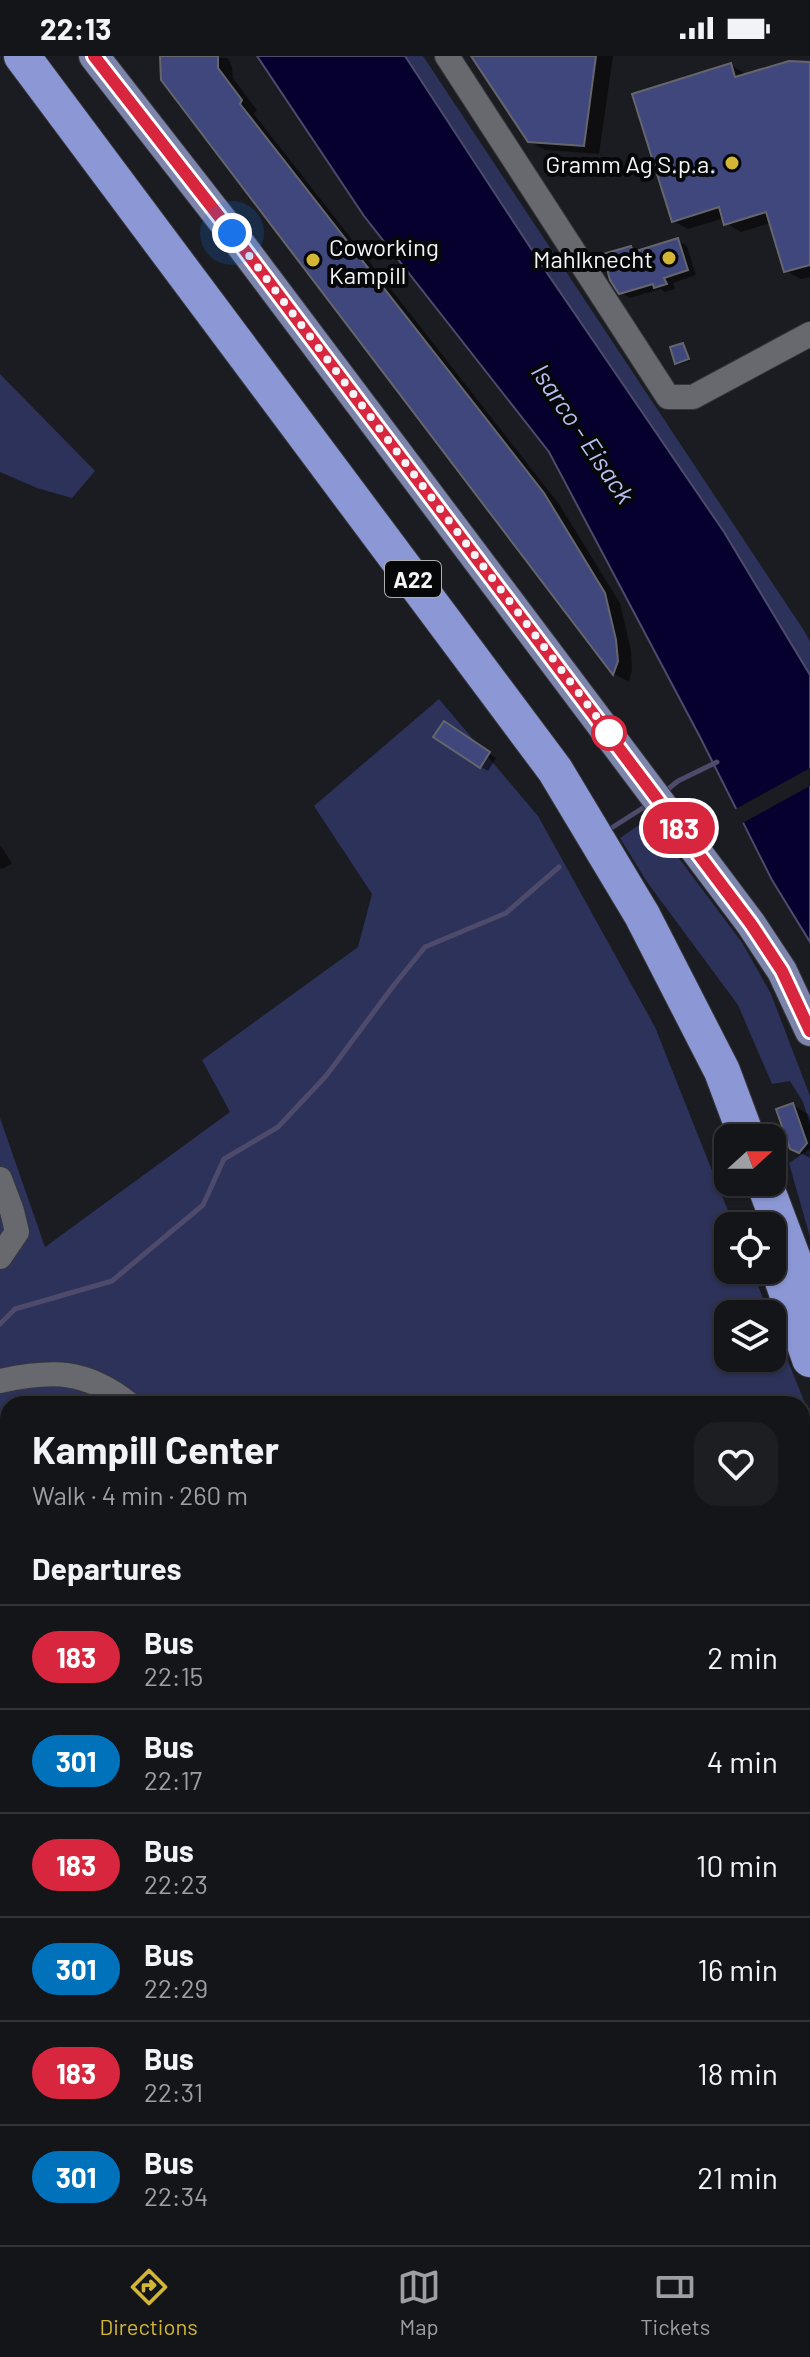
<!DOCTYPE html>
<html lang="en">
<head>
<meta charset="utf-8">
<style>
	:root { --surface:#141519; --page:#1d1e22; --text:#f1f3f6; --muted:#9d9fa2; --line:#333438; --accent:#d3b635 }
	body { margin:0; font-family:Barlow,sans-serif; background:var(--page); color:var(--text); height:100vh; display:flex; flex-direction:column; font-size:30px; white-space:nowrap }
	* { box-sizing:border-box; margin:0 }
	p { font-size:26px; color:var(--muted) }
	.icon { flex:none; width:44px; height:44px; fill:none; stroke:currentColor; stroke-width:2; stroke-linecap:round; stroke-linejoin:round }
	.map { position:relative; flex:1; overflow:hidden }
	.panel { position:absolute; left:0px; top:1340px; width:810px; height:850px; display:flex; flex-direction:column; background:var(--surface); border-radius:24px 24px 0 0; box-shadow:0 2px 6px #0004,0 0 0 2px var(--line) }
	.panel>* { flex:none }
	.badge { padding:0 16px; border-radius:26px; font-size:28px; line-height:52px }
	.needle { width:52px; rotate:69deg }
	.fabs { position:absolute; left:714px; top:1068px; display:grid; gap:16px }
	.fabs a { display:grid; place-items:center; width:72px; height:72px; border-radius:16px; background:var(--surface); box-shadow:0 2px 6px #0004,0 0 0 2px var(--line); font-size:40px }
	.you { position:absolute; width:40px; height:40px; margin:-20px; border:6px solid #fff; border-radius:50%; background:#1a73e8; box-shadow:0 0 0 12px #1a73e833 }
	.map>.badge { position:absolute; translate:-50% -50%; box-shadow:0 0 0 4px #fff }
	h2 { padding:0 32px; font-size:30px; line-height:72px }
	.round { display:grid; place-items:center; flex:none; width:84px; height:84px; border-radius:24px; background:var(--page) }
	.summary { display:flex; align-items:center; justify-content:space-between; height:136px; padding:0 32px }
	h1 { font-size:38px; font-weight:700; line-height:60px }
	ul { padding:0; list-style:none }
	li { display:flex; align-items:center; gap:24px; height:104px; padding:0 32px; border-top:2px solid var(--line) }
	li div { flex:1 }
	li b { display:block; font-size:30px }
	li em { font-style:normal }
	li .badge { min-width:88px; font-weight:700; text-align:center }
	.status { display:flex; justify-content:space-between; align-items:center; height:56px; padding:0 40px; background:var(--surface); direction:ltr }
	.status svg { height:22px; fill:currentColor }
	.menu { display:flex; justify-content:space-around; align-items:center; height:112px; border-top:2px solid var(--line); background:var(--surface); font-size:22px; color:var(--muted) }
	.menu a { display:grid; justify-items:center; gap:4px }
	.menu .active { color:var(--accent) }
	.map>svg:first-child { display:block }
</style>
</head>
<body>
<div class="status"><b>22:13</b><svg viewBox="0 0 49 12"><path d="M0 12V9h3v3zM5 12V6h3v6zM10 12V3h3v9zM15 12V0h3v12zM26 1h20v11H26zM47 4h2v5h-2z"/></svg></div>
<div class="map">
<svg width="810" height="2189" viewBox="0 0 810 2189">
	<rect width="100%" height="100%" fill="#1b1c21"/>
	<g fill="#2c3259">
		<polygon points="405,0 423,0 805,576 810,586 810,619 724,476 547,217"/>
		<polygon points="0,318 95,415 72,442 37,432 0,416"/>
		<polygon points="439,643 538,760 655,971 734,1170 728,1170 728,1214 752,1214 769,1258 728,1258 728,1302 772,1302 772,1265 810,1360 810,2189 230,2189 231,2182 802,2182 802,1348 59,1348 31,1342 28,1348 8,1348 8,1475 0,1494 0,1062 45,1191 230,1056 202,1004 358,891 372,838 314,750"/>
		<polygon points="649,762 743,888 771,938 810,1040 810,1069 803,1046 790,1025 772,1028 738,949 647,826 620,782"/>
		<polygon points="810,1093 810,1181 789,1107"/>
		<polygon points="8,1682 8,1851 0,1856 0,1694"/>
	</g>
	<polygon fill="#06002e" stroke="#4d4a6b" stroke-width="2" points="257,0 405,0 547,217 724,476 810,619 810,886 772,824 700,681 549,396 364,160"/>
	<polygon fill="#1b1c21" points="810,712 810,730 739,769 732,755"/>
	<g fill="#0007">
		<polygon points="162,0 228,2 232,11 233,22 257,54 254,58 559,448 620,547 631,594 632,614 629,626 614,618 163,23"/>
		<polygon points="473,0 613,0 599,98 545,94 529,85"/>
		<polygon points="810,8 810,221 801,223 786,215 771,167 741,176 726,167 724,162 688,173 673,165 731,9 746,18"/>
		<polygon points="677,184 687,190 696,219 673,227 675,233 665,236 660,233 630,242 620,236 631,193 638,197"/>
		<polygon points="683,289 690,305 680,308 677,306"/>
		<polygon points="452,672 496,702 488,715 481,711"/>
		<polygon points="0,789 12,807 3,813 0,812"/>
		<polygon points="793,1049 808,1058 810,1063 810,1102 791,1092"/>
	</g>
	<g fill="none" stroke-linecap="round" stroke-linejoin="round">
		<g stroke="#4d4a6b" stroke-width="5">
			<polyline points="663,737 678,725 717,706"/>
			<polyline points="613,771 649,748"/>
			<polyline points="0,1268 15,1253 112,1225 203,1149 224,1103 278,1071 326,1020 394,929 425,891 506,857 559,811"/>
		</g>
	</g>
	<g fill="#3f477c" stroke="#65666c" stroke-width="2">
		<polygon points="160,0 218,0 218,12 242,44 240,48 544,437 605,537 616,584 618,605 613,619 161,24"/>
		<polygon points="471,0 596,0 584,90 528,86"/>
		<polygon points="789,5 810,6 810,209 784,216 766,156 724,169 719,151 672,166 632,38 731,7 735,21"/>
		<polygon points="678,182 688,214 664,222 667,228 654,232 653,228 619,238 610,224 603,198 631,190 633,196"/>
		<polygon points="683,287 689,303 675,308 670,291"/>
		<polygon points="444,665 490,696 480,712 433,681"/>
		<polygon points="793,1047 807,1087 799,1097 790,1093 776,1053"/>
	</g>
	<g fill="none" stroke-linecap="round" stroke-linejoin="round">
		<g stroke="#36373a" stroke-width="26">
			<g id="minor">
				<polyline points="447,0 668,341 693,341 810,278"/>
				<polyline points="0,1123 12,1155 17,1176 0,1201"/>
				<path d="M0 1325C52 1314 85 1313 129 1348"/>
				<polyline points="234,2189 236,2182"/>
			</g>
		</g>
		<g stroke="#36373a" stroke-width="32">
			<polyline id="major" points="94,0 232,177 751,868 782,915 810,975"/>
		</g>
		<g stroke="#36373a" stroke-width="38">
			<g id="highway">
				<polyline points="22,0 555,714 642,859 722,1015 747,1082"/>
				<polyline points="764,1126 810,1248"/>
				<polyline points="783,1225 810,1303"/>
			</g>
		</g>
		<use href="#minor" stroke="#68696f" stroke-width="24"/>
		<use href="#major" stroke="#7e85ac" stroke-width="30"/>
		<use href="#highway" stroke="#8c98d5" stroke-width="36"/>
	</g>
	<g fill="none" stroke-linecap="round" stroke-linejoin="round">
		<g stroke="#fff" stroke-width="18">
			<polyline id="line" points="94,0 232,177 751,868 782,915 810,975"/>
		</g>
		<use href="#line" stroke="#d7263d" stroke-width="12"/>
		<polyline stroke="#f4f5f8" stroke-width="8" stroke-dasharray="0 14.4" points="232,177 609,677"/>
	</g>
	<g fill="#d3b635" stroke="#060708" stroke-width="3">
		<circle cx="732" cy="107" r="8"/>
		<circle cx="669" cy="202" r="8"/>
		<circle cx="313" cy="204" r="8"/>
	</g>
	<circle fill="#fff" stroke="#d7263d" stroke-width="4" cx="609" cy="677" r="16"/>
	<g text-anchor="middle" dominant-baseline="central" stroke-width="8" stroke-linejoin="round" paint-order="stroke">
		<rect fill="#060708" stroke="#adaeb0" stroke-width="2" x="385" y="505" width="56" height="36" rx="6"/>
		<g font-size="22" font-weight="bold" fill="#f4f5f8">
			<text x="413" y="523">A22</text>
		</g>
		<g font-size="24" fill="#f4f5f8" stroke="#060708" text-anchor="end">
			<text x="716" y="107">Gramm Ag S.p.a.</text>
			<text x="329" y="190" text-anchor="start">Coworking<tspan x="329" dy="28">Kampill</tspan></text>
			<text x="653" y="202">Mahlknecht</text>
		</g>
		<g font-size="26" font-style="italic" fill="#b5bff1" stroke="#060708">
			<text transform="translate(584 377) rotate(56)">Isarco - Eisack</text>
		</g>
	</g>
</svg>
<div class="fabs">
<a><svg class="needle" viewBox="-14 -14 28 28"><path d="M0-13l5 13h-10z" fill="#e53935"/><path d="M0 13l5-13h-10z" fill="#9d9fa2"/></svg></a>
<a><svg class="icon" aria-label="locate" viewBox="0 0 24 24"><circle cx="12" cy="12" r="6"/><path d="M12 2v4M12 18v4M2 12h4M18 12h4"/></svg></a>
<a><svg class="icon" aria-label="layers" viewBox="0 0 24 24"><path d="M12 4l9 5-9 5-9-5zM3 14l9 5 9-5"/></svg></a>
</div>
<div class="you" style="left:232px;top:177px"></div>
<b class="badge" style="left:679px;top:772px;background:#d7263d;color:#fff">183</b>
<section class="panel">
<div class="summary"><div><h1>Kampill Center</h1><p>Walk · 4 min · 260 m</p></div><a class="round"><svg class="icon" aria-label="heart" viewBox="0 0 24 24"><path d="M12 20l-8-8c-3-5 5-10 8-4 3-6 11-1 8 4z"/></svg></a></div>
<h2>Departures</h2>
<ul>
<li><span class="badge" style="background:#d7263d;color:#fff">183</span><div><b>Bus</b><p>22:15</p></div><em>2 min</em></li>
<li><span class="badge" style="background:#0072bc;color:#fff">301</span><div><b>Bus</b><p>22:17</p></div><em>4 min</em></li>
<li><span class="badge" style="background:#d7263d;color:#fff">183</span><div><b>Bus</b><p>22:23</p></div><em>10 min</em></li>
<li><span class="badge" style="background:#0072bc;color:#fff">301</span><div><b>Bus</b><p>22:29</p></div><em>16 min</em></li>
<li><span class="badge" style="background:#d7263d;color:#fff">183</span><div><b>Bus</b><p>22:31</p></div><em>18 min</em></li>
<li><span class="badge" style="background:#0072bc;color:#fff">301</span><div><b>Bus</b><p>22:34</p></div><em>21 min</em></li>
</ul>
</section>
</div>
<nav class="menu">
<a class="active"><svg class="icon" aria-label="directions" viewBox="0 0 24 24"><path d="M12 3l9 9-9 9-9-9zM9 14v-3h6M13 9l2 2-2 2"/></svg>Directions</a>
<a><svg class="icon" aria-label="map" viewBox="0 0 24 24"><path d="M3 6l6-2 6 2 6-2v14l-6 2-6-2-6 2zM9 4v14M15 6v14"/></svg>Map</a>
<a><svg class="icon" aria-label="tickets" viewBox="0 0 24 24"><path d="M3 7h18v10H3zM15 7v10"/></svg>Tickets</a>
</nav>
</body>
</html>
